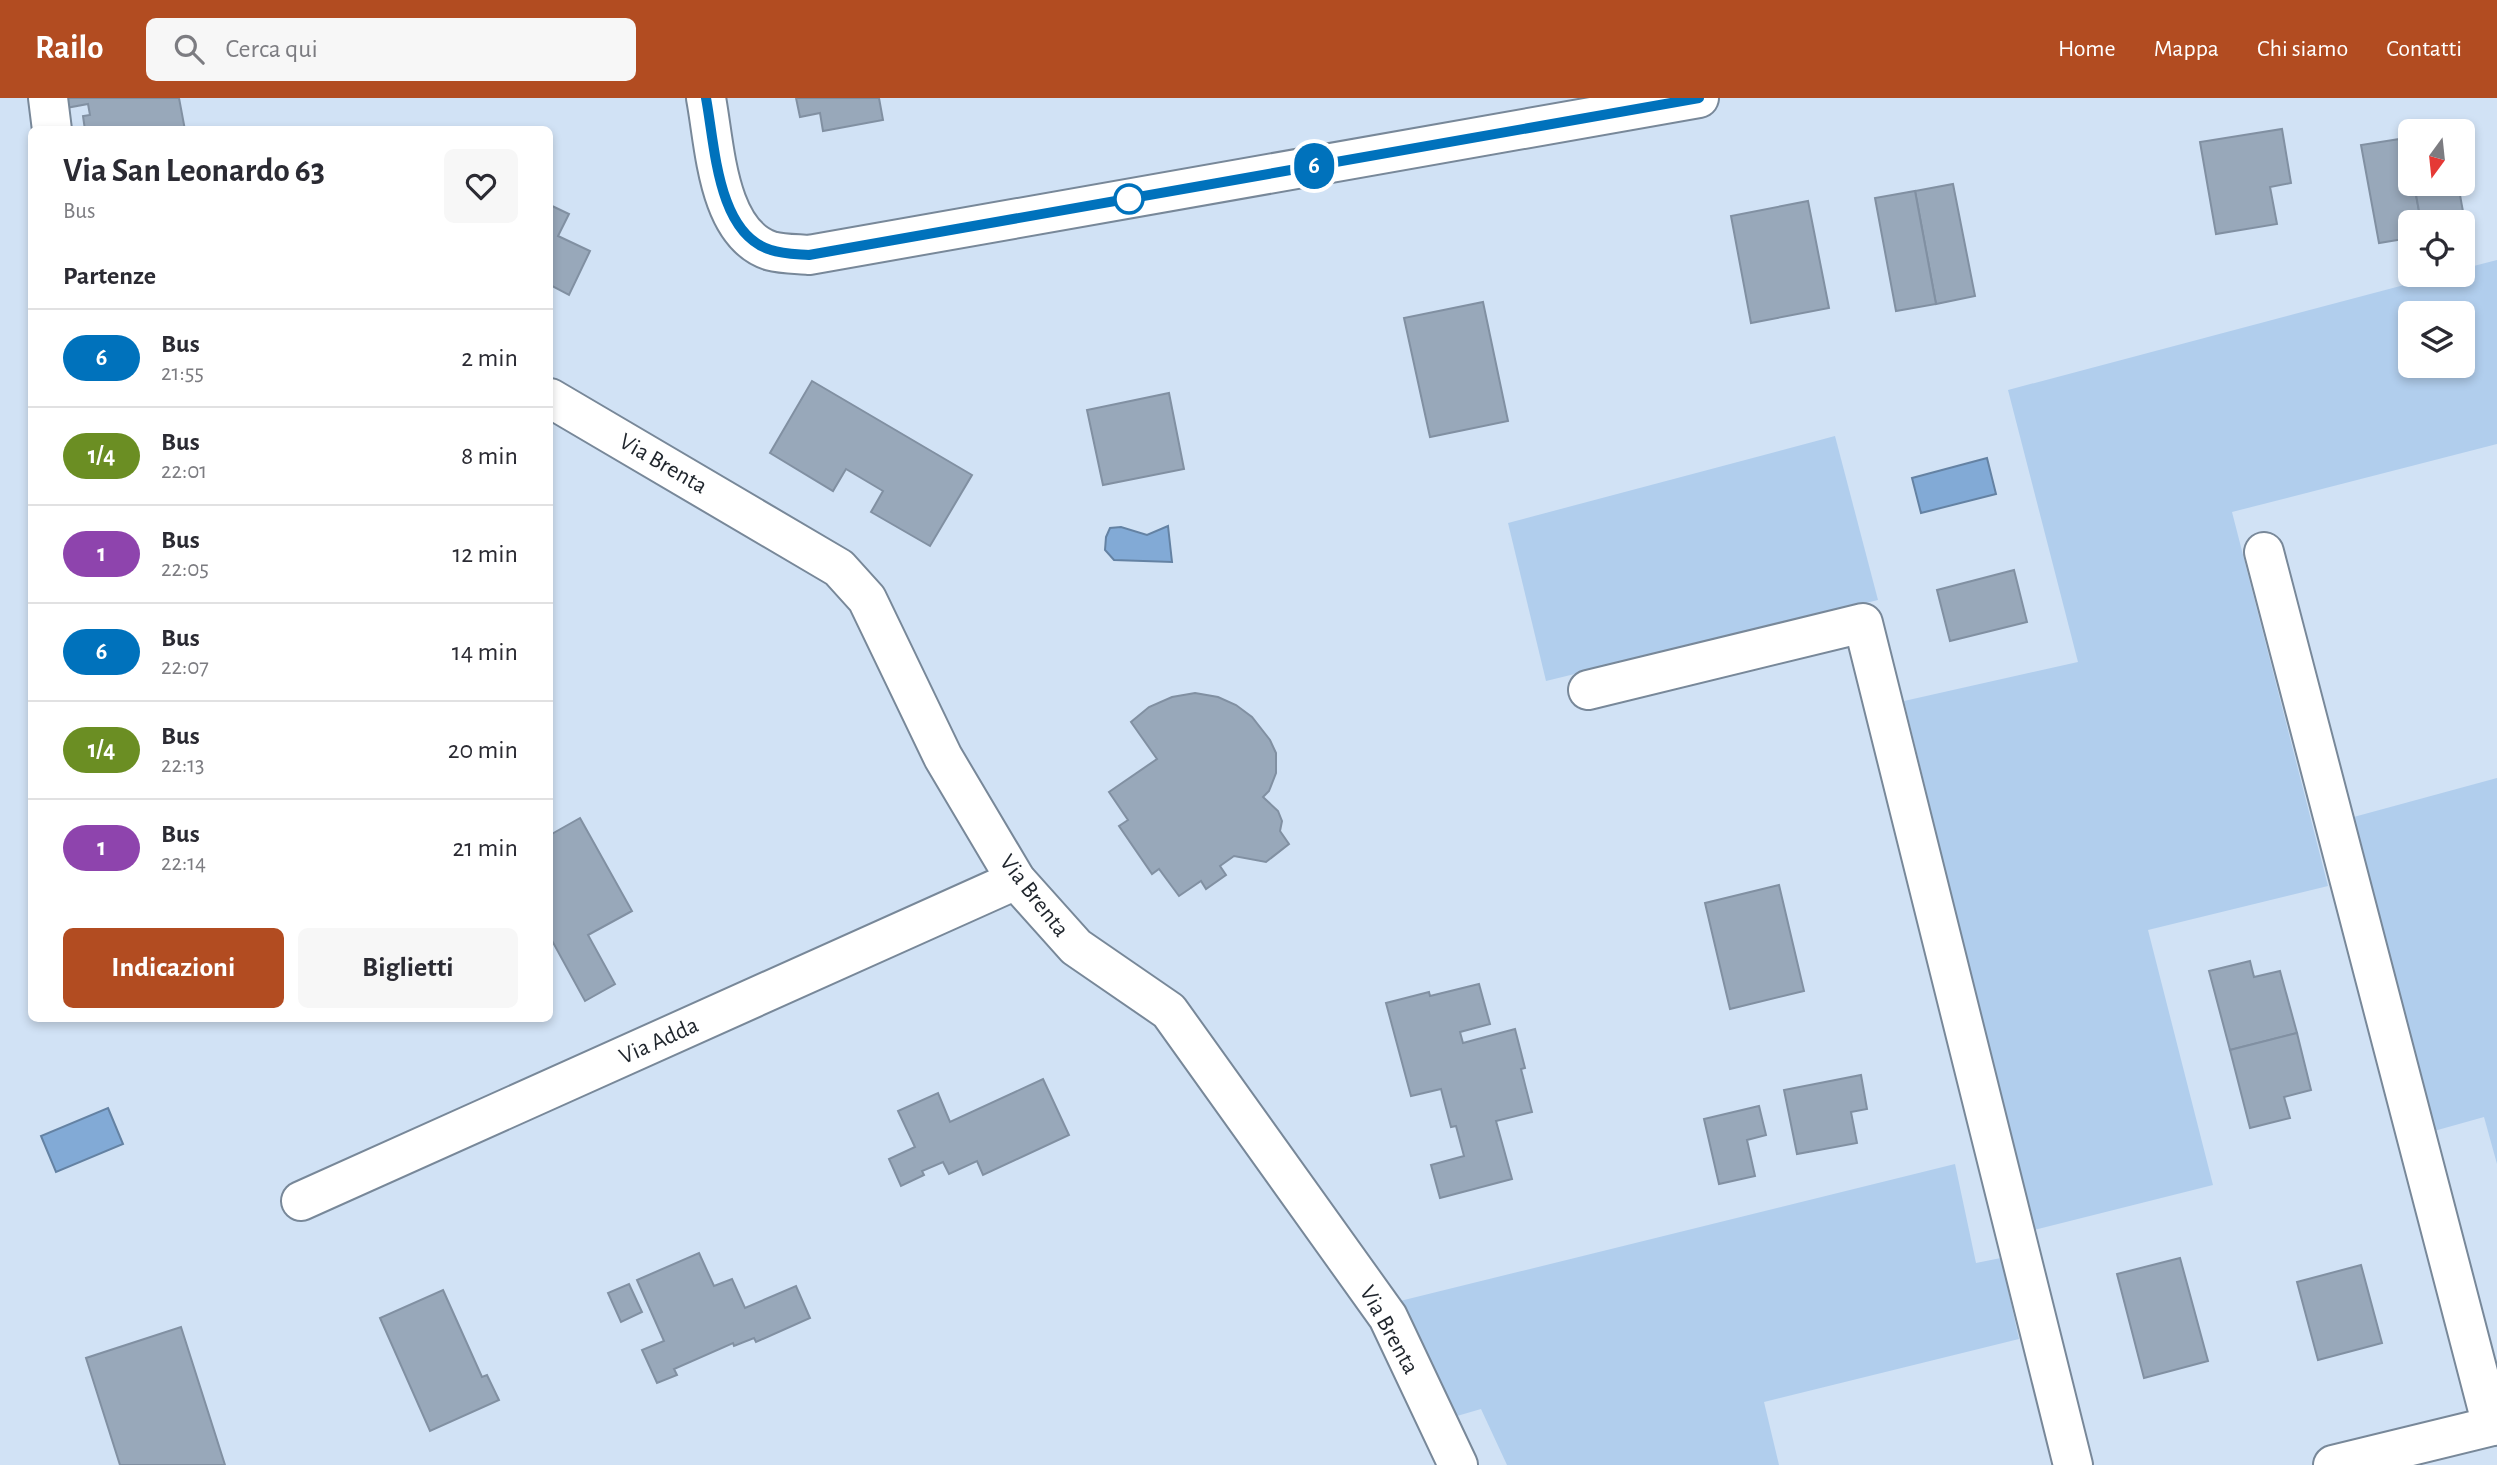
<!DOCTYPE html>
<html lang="it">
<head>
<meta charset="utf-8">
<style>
	:root { --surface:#fff; --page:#f7f7f7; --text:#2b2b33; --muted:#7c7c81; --line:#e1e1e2; --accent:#b24c21 }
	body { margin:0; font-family:"Alegreya Sans",sans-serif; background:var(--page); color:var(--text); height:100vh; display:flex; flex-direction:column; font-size:26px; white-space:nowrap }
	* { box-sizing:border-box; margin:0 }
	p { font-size:23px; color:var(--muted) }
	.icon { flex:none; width:38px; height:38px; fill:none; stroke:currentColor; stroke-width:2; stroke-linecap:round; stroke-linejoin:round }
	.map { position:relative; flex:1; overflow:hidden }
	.side { position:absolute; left:28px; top:28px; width:525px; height:896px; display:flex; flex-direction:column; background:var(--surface); border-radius:10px; box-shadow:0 4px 10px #0003 }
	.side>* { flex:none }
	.badge { padding:0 14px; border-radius:23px; font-size:24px; line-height:46px }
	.needle { width:46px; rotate:195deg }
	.tools { position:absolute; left:2398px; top:21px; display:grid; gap:14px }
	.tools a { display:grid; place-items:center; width:77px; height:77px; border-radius:10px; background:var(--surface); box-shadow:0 4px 10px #0003; font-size:35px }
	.map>.badge { position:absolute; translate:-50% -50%; box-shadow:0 0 0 4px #fff }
	h2 { padding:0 35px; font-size:26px; line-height:63px }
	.round { display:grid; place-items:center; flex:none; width:74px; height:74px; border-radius:10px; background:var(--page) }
	.overview { display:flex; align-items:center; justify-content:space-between; height:119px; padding:0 35px }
	h1 { font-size:33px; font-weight:600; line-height:52px }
	.cta { display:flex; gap:14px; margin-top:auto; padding:14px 35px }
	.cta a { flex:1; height:80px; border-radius:10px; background:var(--accent); color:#fff; font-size:28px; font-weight:600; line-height:80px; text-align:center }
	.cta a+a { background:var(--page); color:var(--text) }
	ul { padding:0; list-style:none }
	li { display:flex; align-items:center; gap:21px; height:98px; padding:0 35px; border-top:2px solid var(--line) }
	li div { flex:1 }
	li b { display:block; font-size:26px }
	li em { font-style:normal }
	li .badge { min-width:77px; font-weight:700; text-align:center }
	header { display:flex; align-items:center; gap:42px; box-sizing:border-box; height:98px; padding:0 35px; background:var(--accent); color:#fff }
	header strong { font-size:33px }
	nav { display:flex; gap:38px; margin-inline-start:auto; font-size:24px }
	.search { width:490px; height:63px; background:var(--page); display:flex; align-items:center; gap:18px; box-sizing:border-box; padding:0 24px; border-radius:10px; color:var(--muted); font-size:26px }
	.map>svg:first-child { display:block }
</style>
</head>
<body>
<header>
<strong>Railo</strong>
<div class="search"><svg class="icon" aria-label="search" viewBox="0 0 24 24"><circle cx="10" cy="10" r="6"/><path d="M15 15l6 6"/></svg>Cerca qui</div>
<nav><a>Home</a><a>Mappa</a><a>Chi siamo</a><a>Contatti</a></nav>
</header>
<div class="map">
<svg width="2497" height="1367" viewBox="0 0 2497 1367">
	<rect width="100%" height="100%" fill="#d1e2f5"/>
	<g fill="#b1ceed" fill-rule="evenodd">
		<path d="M2497 162V346L2232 414 2328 788 2148 832 2213 1087 2034 1132 1904 603 2078 564 2008 292 2442 177H2462V171ZM2410 215H2462V268H2410Z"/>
		<polygon points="1835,338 1878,502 1546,583 1508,425"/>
		<polygon points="2497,680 2497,1066 2484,1019 2434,1033 2350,720"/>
		<polygon points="1955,1066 1976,1165 2001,1160 2019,1241 1764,1304 1779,1367 1507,1367 1481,1311 1457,1318 1396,1204"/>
	</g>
	<g fill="#82aad6" stroke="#6482a3" stroke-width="2">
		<polygon points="1987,360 1996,396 1921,415 1912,380"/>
		<polygon points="1168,428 1172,464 1114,462 1105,452 1106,439 1110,430 1121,429 1147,437"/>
		<polygon points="108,1010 123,1046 56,1074 41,1038"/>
	</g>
	<g fill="#98a8ba" stroke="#8190a2" stroke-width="2">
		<polygon points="64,0 179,0 185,32 85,32 83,18 90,17 88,6 66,10"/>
		<polygon points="796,0 879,0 883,22 823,33 820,15 800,19"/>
		<polygon points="2282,31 2291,85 2270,89 2277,126 2216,136 2200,44"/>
		<polygon points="2406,40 2410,86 2414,86 2421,124 2410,124 2410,140 2379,145 2361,47"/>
		<polygon points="1953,86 1975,198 1936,206 1915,93"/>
		<polygon points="2414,86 2458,86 2466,130 2462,131 2462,124 2421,124"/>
		<polygon points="1915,93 1936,206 1896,213 1875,100"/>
		<polygon points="1808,103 1829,210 1751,225 1731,118"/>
		<polygon points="550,107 569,116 558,138 590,153 569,197 550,187"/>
		<polygon points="1483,204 1508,323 1430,339 1404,220"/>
		<polygon points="812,283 972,377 930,448 871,414 883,393 846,371 833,393 770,355"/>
		<polygon points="1169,295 1184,371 1103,387 1087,312"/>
		<polygon points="2014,472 2027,524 1950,543 1937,492"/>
		<polygon points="1195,595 1218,599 1236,607 1252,619 1270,642 1276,655 1276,675 1269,693 1263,699 1278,713 1282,723 1280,733 1289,746 1266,764 1234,758 1220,768 1226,777 1206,791 1201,783 1179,798 1159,771 1152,776 1119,728 1128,722 1109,694 1157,661 1131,624 1149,609 1172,599"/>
		<polygon points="580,720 632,813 588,837 615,886 585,903 550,839 550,737"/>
		<polygon points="1779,787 1804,893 1730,911 1705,805"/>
		<polygon points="2250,863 2254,879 2280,873 2297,935 2230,952 2209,873"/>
		<polygon points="1479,886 1490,926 1460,934 1463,945 1515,931 1525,970 1521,971 1532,1014 1496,1023 1512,1081 1440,1100 1431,1067 1464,1058 1456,1028 1451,1029 1441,991 1411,998 1386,905 1429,894 1430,898"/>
		<polygon points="2297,935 2311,992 2284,999 2290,1020 2250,1030 2230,952"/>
		<polygon points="1861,977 1867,1011 1851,1014 1857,1045 1797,1056 1784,992"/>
		<polygon points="1043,981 1069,1037 983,1077 977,1063 949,1076 943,1064 922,1073 924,1077 901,1088 889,1061 915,1049 898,1013 938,995 950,1024"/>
		<polygon points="1759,1008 1766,1037 1747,1042 1755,1078 1719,1086 1704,1021"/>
		<polygon points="699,1155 714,1188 732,1181 745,1210 796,1188 810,1220 756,1244 754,1240 734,1248 733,1245 674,1271 677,1277 657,1285 642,1252 664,1243 637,1182"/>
		<polygon points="2180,1160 2208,1263 2144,1280 2117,1176"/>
		<polygon points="2361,1167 2382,1245 2318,1262 2297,1184"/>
		<polygon points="629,1186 642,1214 621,1224 608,1195"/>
		<polygon points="443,1192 482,1279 487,1277 499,1302 430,1333 380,1220"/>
		<polygon points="181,1229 225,1367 120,1367 86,1260"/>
	</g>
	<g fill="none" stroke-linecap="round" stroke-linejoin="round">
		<g stroke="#788899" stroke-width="42">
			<g id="minor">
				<polyline points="48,0 52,32"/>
				<path d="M706 0C715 47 717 136 771 153 782 156 797 156 809 157L1699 0"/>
				<polyline points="550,300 839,470 867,501 943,659 1016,782 1076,849 1169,913 1388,1219 1458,1367"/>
				<polyline points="2264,454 2492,1328"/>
				<polyline points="1588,592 1863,525 2073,1367"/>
				<polyline points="301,1103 1016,782"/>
				<polyline points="2333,1367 2497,1327"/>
			</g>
		</g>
		<use href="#minor" stroke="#fff" stroke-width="38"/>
	</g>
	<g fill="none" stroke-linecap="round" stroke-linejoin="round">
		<g stroke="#fff" stroke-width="16">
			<path id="line" d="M706 0C715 47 717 136 771 152 782 156 797 156 809 157L1699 0"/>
		</g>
		<use href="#line" stroke="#0072bc" stroke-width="10"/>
	</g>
	<circle fill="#fff" stroke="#0072bc" stroke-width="3.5" cx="1129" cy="101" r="14"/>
	<g text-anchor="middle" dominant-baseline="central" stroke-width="6" stroke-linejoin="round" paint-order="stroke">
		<g font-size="24" fill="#1f252c" stroke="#fff">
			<text transform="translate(663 366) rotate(30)">Via Brenta</text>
			<text transform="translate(1034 798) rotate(52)">Via Brenta</text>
			<text transform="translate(659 943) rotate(-24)">Via Adda</text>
			<text transform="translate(1389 1232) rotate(61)">Via Brenta</text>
		</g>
	</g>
</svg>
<div class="tools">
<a><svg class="needle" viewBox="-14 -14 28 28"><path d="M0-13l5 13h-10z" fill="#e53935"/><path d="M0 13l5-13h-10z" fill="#7c7c81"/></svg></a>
<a><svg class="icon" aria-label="locate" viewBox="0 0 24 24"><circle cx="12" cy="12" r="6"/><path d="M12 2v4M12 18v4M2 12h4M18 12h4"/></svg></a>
<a><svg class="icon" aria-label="layers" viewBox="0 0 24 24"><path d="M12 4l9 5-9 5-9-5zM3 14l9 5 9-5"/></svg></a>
</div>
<b class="badge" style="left:1314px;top:68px;background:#0072bc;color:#fff">6</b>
<section class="side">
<div class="overview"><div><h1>Via San Leonardo 63</h1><p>Bus</p></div><a class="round"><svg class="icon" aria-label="heart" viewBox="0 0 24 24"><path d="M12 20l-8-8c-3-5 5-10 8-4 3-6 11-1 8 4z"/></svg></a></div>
<h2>Partenze</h2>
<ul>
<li><span class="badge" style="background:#0072bc;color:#fff">6</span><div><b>Bus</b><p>21:55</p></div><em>2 min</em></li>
<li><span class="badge" style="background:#6b8e23;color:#fff">1/4</span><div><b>Bus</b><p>22:01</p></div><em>8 min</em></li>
<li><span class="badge" style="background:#8e44ad;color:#fff">1</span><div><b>Bus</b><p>22:05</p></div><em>12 min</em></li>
<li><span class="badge" style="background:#0072bc;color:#fff">6</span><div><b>Bus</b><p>22:07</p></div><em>14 min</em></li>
<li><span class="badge" style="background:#6b8e23;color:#fff">1/4</span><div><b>Bus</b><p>22:13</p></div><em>20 min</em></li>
<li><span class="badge" style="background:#8e44ad;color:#fff">1</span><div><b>Bus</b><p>22:14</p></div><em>21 min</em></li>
</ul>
<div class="cta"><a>Indicazioni</a><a>Biglietti</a></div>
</section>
</div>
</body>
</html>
